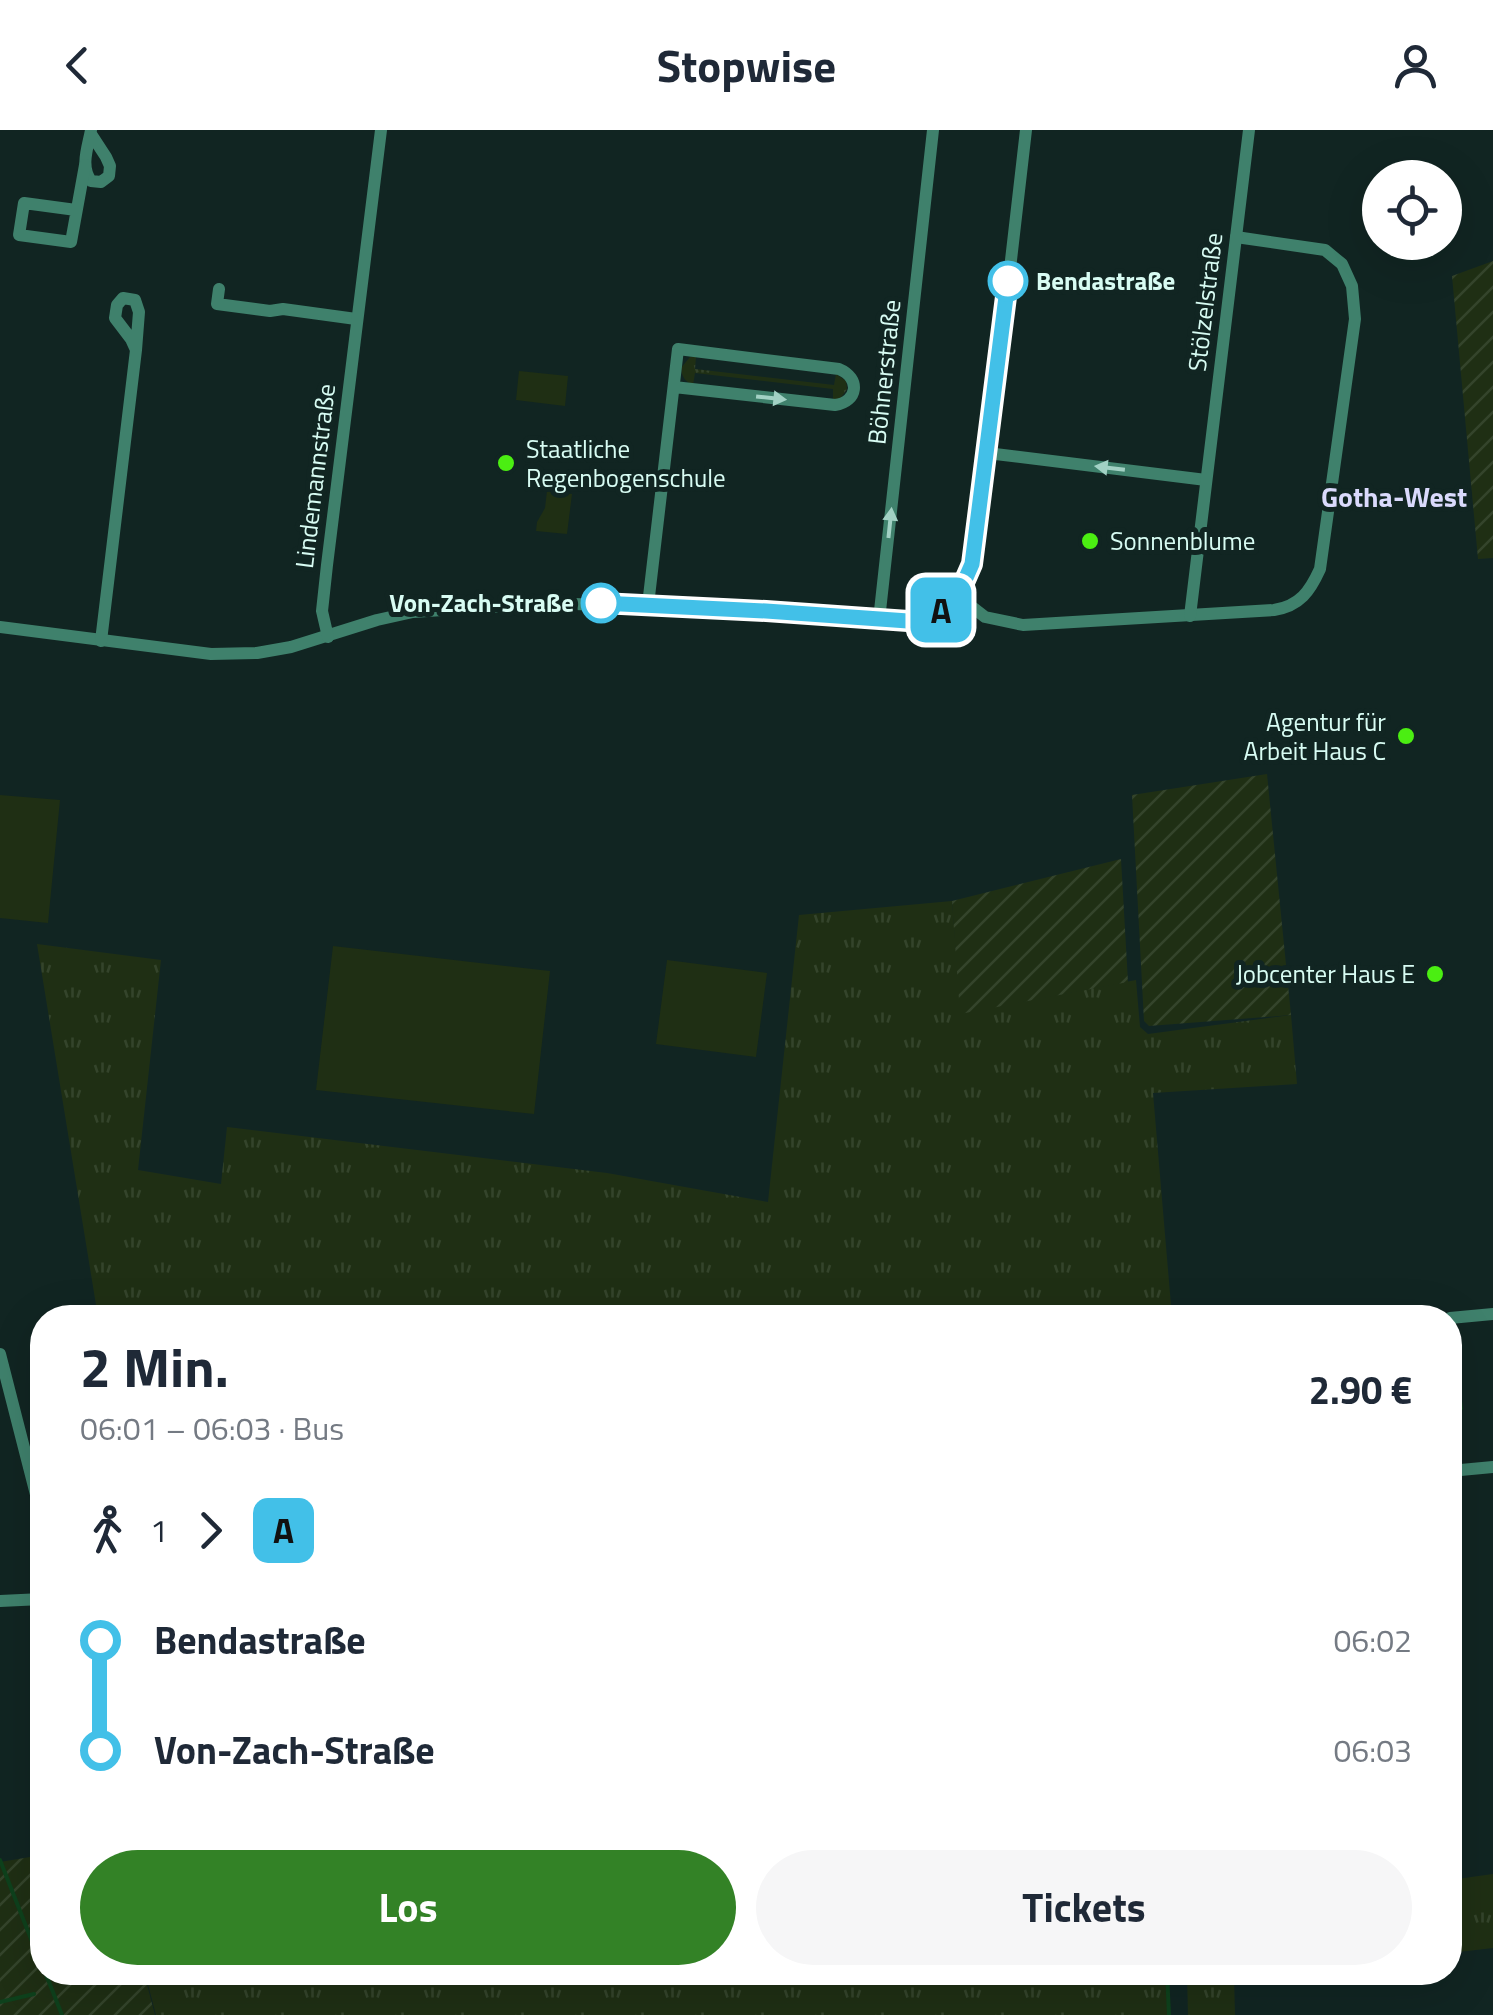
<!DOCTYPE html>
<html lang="de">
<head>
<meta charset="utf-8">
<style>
	:root { --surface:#fff; --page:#f6f6f7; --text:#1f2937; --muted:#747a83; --accent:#338226 }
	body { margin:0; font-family:"Titillium Web",sans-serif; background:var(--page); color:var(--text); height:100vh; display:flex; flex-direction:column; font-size:38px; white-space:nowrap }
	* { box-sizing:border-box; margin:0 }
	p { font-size:32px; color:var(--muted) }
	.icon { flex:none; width:55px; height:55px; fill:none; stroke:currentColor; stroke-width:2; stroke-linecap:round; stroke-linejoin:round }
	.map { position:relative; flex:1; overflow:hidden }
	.sheet { position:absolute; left:30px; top:1175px; width:1432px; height:680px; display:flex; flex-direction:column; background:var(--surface); border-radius:40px; box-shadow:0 10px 40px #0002 }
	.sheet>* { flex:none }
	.badge { padding:0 20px; border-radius:15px; font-size:35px; line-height:65px }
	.controls { position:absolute; left:1362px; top:30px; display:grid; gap:20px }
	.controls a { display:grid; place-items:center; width:100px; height:100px; border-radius:50%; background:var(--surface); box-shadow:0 10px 40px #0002; font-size:50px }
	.map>.badge { position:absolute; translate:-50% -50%; box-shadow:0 0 0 5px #fff }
	.legs { display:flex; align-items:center; gap:15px; height:110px; padding:0 50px; font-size:32px }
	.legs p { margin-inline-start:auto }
	.head { display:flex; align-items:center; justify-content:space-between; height:170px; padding:0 50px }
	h1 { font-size:55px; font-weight:700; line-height:75px }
	.button { display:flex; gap:20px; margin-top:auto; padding:20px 50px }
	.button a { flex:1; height:115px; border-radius:60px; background:var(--accent); color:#fff; font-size:40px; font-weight:700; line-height:115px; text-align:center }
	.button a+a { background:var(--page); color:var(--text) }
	ul { padding:0 50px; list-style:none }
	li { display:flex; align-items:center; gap:35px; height:110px; font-size:38px }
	li i { display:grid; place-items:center; width:15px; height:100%; margin:0 12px; background:currentColor }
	li i::after { content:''; width:25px; height:25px; margin:-12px; border:8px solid; border-radius:50%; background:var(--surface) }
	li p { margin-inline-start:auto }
	li:first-child i { background:linear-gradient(#0000 50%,currentColor 0) }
	li:last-child i { background:linear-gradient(currentColor 50%,#0000 0) }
	header { display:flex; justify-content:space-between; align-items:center; height:130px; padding:0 50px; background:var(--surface); font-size:45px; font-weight:700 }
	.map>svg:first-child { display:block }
</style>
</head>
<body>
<header><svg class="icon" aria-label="back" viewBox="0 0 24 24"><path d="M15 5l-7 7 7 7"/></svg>Stopwise<svg class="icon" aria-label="person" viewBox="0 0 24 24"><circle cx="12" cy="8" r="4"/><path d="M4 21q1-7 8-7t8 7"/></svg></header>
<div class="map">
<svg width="1493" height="1885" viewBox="0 0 1493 1885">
	<defs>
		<pattern id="grass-tufts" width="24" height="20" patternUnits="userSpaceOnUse" patternTransform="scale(2.5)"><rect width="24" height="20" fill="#1f2f14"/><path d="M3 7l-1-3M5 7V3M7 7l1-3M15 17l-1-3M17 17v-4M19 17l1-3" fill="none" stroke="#34442b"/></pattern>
		<pattern id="garden-furrows" width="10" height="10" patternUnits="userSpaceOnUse" patternTransform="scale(2.5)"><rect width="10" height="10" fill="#1f2f14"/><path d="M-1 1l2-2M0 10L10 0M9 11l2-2" fill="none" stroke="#34442b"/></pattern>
	</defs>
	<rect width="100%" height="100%" fill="#112522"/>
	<g fill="url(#grass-tufts)">
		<path d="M690 227H696L695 239 834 255 836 244 846 251 847 259 840 269 833 270V259L695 243 693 255C685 251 682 247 681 238Z"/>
		<polygon points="952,771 961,883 1136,850 1140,897 1148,904 1291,885 1297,954 1153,963 1172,1187 98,1187 37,814 161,830 138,1040 221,1054 227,997 607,1043 768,1072 799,785"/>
		<polygon points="1493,1744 1493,1818 1450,1823 1450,1750"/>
		<polygon points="1166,1843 1169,1885 156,1885 145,1843"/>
		<polygon points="1187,1843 1187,1842 1271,1843 1234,1847 1235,1885 1188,1885"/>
	</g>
	<g fill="#1f2f14">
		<polygon points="519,241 568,246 565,276 516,270"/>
		<polygon points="547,361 572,364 567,404 536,401 537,392 545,378"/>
		<polygon points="0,665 60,670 48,793 0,788"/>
		<polygon points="333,816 550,841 534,984 316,960"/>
		<polygon points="667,830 767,843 756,927 656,914"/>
	</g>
	<g fill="url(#garden-furrows)">
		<polygon points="1493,131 1493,428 1478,429 1452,146"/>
		<polygon points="1267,644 1291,885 1149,896 1144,891 1132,665"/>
		<polygon points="1121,729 1128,852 960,884 952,771"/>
		<polygon points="42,1725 42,1842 144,1843 155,1885 0,1885 0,1732"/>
	</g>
	<polygon fill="#0e411c" points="1450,1212 1455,1215 1463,1279 1457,1287 1450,1290"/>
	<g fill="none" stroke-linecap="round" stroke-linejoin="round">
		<g stroke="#0e411c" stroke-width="4">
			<polyline points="0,1730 42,1837"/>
			<polyline points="45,1842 62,1885"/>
			<polyline points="1167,1842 1169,1885"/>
			<polyline points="0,1872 34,1864"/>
		</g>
		<g stroke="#3f816c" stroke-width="12">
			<path d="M91 4 106 27 110 36 109 46 101 52 91 51C80 36 88 17 91 0"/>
			<polyline points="76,80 24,73 19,105 71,112 85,35"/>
			<polyline points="219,159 217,174 270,181 283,179 356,189"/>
			<polyline points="987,323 1206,350"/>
			<path d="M958 466 985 487 1023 495 1274 480C1300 476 1310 461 1320 439L1355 189 1352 156 1342 134 1325 120 1236 107"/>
			<path d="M648 475 678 219 839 239C861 248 858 272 835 275L674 257"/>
			<polyline points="1190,486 1249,0"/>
			<polyline points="879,490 933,0"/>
			<polyline points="0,497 211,524 257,523 291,517 377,490 413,482 547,473 766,481 908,491 924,488 941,480 958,466 972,434 1002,208 1026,0"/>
			<polyline points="328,507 322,481 327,435 381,0"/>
			<polyline points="101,511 136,220 139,182 135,170 123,168 117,175 115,188 131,209 136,220"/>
			<polyline points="1450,1188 1493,1184"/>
			<polyline points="0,1224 42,1388"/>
			<polyline points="1450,1341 1493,1337"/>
			<polyline points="0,1471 42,1469"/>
		</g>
	</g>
	<defs><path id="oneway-solid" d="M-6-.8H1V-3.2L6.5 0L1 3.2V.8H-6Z" transform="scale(2.5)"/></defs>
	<g fill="#a2d1c4">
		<use href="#oneway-solid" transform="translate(771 268) rotate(6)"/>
		<use href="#oneway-solid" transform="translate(1110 338) rotate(-173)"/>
		<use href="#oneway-solid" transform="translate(890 393) rotate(-84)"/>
	</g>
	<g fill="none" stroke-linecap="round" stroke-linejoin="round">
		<g stroke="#fff" stroke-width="22">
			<polyline id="line-1" points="601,473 766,481 908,491 924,488 942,480 958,466 972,434 1008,151"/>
		</g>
		<use href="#line-1" stroke="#42c0e8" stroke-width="15"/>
	</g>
	<g fill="#fff" stroke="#42c0e8" stroke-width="5">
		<circle cx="1008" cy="151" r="18"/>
		<circle cx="601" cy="473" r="18"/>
	</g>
	<g fill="#4bee12" stroke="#112522" stroke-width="4">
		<circle cx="506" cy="333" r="10"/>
		<circle cx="1090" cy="411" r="10"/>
		<circle cx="1406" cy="606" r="10"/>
		<circle cx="1435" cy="844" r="10"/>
	</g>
	<g text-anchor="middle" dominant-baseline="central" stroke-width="10" stroke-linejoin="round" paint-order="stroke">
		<g font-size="25" font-weight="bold" fill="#d8fcf3" stroke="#112522" text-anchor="start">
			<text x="1036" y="151">Bendastraße</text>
			<text x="574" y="473" text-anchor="end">Von-Zach-Straße</text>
		</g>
		<g font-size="25" fill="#d8fcf3" stroke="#112522">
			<text transform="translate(1205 172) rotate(-83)">Stölzelstraße</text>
			<text transform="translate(884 242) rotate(-84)">Böhnerstraße</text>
			<text transform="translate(315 346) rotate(-83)">Lindemannstraße</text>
		</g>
		<g font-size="25" fill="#d8fcf3" stroke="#112522" text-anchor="start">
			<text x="526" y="319">Staatliche<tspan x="526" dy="29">Regenbogenschule</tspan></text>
			<text x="1110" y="411">Sonnenblume</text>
			<text x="1386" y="592" text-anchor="end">Agentur für<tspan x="1386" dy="29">Arbeit Haus C</tspan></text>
			<text x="1415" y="844" text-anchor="end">Jobcenter Haus E</text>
		</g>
		<g font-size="28" font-weight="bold" fill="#dadafc" stroke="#112522">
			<text x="1394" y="366">Gotha-West</text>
		</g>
	</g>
</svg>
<div class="controls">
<a><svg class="icon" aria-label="locate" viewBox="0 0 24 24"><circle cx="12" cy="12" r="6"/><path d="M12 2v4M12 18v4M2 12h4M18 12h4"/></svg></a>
</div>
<b class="badge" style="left:941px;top:480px;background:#42c0e8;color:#111">A</b>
<section class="sheet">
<div class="head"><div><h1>2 Min.</h1><p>06:01 – 06:03 · Bus</p></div><b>2.90 €</b></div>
<div class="legs"><svg class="icon" aria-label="walk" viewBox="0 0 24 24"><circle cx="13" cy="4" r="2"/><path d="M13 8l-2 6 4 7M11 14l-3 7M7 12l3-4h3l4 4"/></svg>1<svg class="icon" aria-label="forward" viewBox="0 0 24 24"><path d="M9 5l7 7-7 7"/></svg><b class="badge" style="background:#42c0e8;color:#111">A</b></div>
<ul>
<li><i style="color:#42c0e8"></i><b>Bendastraße</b><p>06:02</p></li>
<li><i style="color:#42c0e8"></i><b>Von-Zach-Straße</b><p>06:03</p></li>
</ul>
<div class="button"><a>Los</a><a>Tickets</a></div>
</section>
</div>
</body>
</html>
